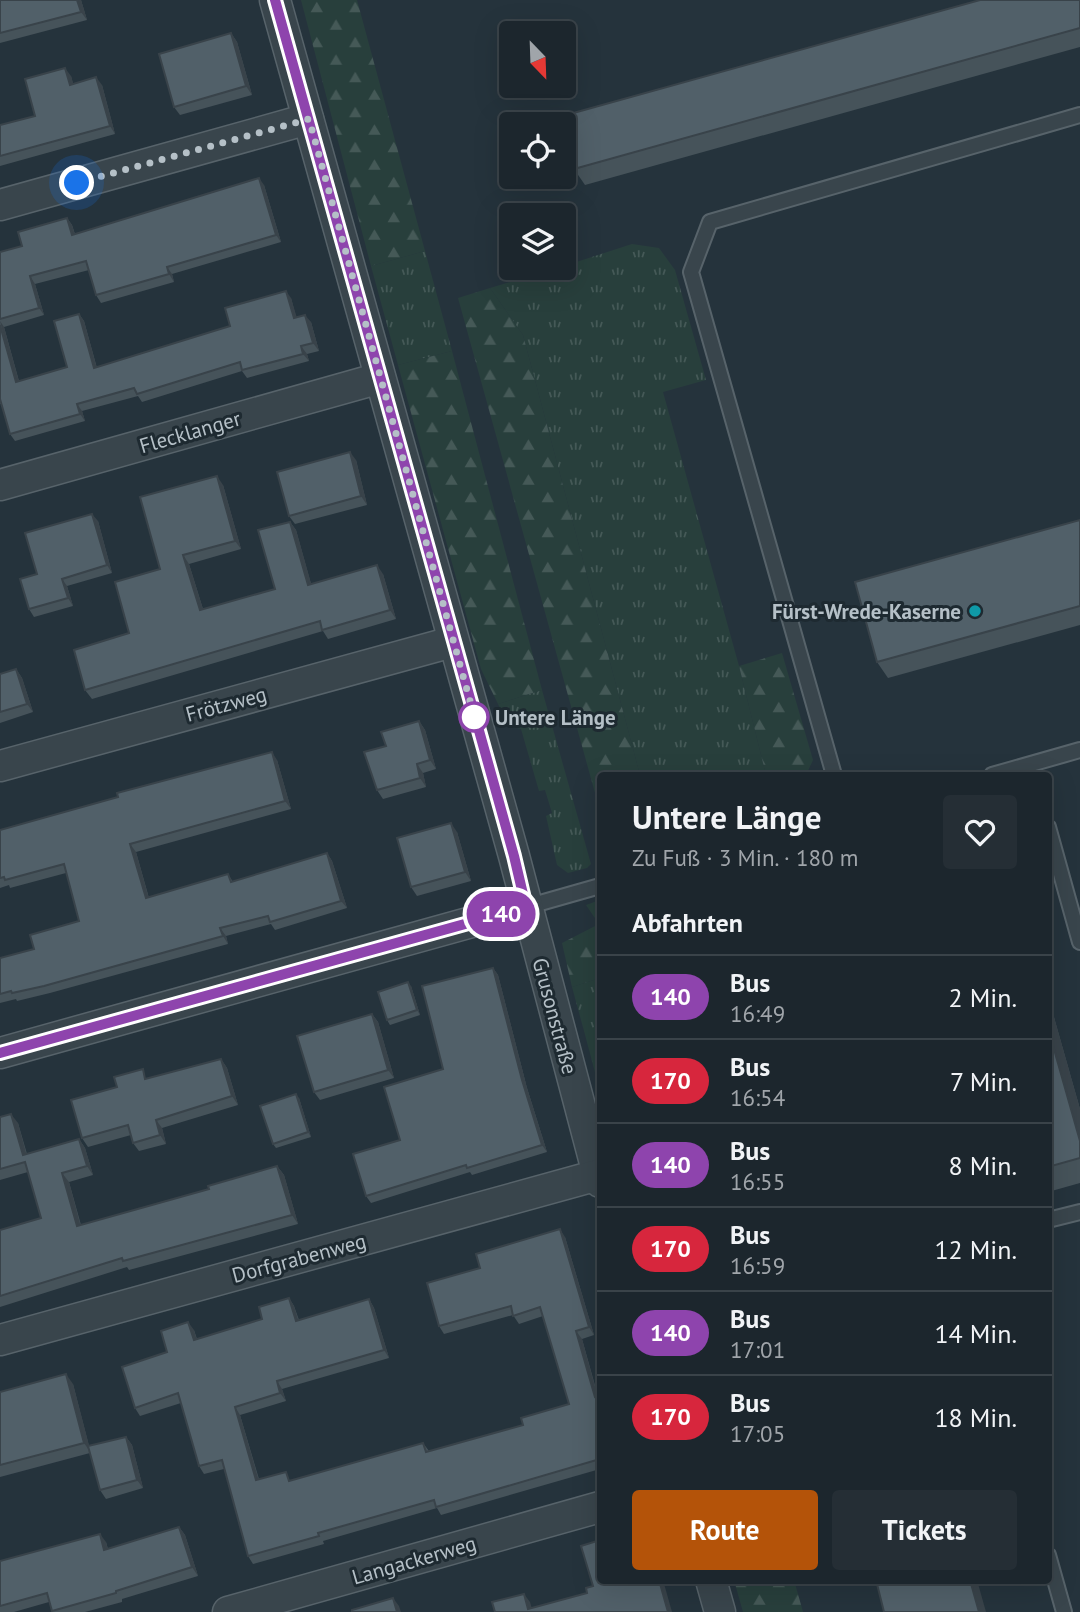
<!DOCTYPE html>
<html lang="de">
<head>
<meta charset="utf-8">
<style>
	:root { --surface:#1c262d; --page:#252e35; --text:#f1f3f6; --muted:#a0a5aa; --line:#3a4349; --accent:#b45309 }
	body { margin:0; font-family:"PT Sans",sans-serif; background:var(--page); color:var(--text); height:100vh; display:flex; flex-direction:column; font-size:26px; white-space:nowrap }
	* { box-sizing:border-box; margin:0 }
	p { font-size:23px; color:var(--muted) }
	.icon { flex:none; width:38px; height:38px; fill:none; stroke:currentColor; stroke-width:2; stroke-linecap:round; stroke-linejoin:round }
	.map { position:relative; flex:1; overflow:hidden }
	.sheet { position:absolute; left:597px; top:772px; width:455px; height:812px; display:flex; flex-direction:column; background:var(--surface); border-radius:7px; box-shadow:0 7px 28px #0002,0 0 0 2px var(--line) }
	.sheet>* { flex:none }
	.badge { padding:0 14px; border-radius:23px; font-size:24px; line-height:46px }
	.needle { width:46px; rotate:157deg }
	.tools { position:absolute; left:499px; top:21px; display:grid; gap:14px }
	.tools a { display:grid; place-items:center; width:77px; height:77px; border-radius:7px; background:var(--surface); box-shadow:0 7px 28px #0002,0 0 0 2px var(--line); font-size:35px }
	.you { position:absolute; width:35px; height:35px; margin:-18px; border:5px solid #fff; border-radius:50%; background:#1a73e8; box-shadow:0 0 0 10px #1a73e833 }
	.map>.badge { position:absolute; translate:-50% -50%; box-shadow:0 0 0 4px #fff }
	h2 { padding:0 35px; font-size:26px; line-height:63px }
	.round { display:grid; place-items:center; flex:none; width:74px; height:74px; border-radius:7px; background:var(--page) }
	.summary { display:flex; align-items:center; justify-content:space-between; height:119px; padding:0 35px }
	h1 { font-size:33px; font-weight:700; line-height:52px }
	.primary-button { display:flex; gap:14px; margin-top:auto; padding:14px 35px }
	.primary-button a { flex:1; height:80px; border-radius:7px; background:var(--accent); color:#fff; font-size:28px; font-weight:700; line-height:80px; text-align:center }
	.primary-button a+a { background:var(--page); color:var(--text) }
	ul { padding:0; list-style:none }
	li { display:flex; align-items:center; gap:21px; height:84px; padding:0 35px; border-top:2px solid var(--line) }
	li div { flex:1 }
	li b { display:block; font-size:26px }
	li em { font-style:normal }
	li .badge { min-width:77px; font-weight:700; text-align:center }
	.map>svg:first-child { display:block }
</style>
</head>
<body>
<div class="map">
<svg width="1080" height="1612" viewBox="0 0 1080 1612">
	<defs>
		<pattern id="grass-tufts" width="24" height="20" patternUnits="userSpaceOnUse" patternTransform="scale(1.75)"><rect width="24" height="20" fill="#283f3c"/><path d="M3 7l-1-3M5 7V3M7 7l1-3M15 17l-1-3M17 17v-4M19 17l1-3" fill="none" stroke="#455957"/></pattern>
		<pattern id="forest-firs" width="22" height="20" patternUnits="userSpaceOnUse" patternTransform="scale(1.75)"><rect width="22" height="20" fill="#283f3c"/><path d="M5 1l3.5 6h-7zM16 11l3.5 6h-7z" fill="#455957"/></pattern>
	</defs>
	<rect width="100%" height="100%" fill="#25333c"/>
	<g fill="url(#grass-tufts)">
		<polygon points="632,244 659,248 675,270 706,380 663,392 739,666 766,775 640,775 523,335 490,288 557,268 564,268 564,266"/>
		<polygon points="425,251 452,351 398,365 371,266"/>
		<polygon points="542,690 591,864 587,868 568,873 557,865 546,816 552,813 545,790 539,791 521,729 509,726 498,704"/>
		<polygon points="600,978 600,1031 584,1031 572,987"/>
	</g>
	<g fill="url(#forest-firs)">
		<polygon points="301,0 357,0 425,251 371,266"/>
		<polygon points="490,288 523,335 640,775 600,775 600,811 458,298"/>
		<polygon points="452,351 542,690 498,704 481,669 398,365"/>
		<polygon points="782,653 813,760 806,775 766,775 739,666"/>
		<polygon points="600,900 600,978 572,987 562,943 599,924 586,905"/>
		<polygon points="584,1031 600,1031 600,1091"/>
		<polygon points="734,1580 794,1580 803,1612 743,1612"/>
	</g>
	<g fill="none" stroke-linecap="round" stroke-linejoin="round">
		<g stroke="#57636a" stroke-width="18">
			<g id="lane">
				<polyline points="834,775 691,272 710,222 1080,115"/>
				<polyline points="992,775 1080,750"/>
				<polyline points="1048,827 1080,942"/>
				<polyline points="526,907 600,886"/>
				<polyline points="1048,1220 1080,1212"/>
				<polyline points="1048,1555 1064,1612"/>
			</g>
		</g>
		<g stroke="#57636a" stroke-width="33">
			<g id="street">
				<polyline points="275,0 514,856 600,1182"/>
				<polyline points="0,205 308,119"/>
				<polyline points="0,485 380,378"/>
				<polyline points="0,766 452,642"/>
				<polyline points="0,1053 526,907"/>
				<polyline points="0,1340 598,1175"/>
				<polyline points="711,1580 720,1612"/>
				<polyline points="228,1612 600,1507"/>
			</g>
		</g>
		<use href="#lane" stroke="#39454c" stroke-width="14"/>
		<use href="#street" stroke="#39454c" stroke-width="30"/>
	</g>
	<g fill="#46535a">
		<polygon points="0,0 81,0 87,20 0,43"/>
		<polygon points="1080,0 1080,47 585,185 574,169"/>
		<polygon points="231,33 237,42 252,95 180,115 174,107"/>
		<polygon points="71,76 73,84 102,85 115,134 0,166 0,125 35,116"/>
		<polygon points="264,185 281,242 172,274 174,282 101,303 96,295 89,270 35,284 44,315 4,327 19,381 67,367 79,314 84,321 97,368 230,326 291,298 296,317 311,322 319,351 307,354 309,361 247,378 242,371 142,402 138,396 82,411 85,421 15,441 10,434 1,404 0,404 0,252 22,246 67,218 72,225 75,234"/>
		<polygon points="356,460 367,505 295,524 289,516"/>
		<polygon points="223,485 241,549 189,564 203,609 275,589 290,522 296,530 311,584 383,574 396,619 328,639 323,631 92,699 85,690 129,633 160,569"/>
		<polygon points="1080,520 1080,625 888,678 877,662"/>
		<polygon points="98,521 112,573 67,586 73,606 34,617 29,609 37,574"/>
		<polygon points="16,669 22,678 33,712 0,723 0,674"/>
		<polygon points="419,721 425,730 436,769 423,773 426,787 383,799 377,790 386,746"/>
		<polygon points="277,760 291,809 136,852 149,898 228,874 233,882 327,853 332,861 347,908 275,930 271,924 226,936 228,944 50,993 17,1001 16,999 0,1003 0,958 34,949 79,921 66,873 10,888 9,885 0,888 0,830"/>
		<polygon points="457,832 471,881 417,896 411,887"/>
		<polygon points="493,968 498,975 527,1088 547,1152 472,1175 470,1172 371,1203 366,1196 443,1069"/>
		<polygon points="411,986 420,1015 390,1025 387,1020"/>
		<polygon points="1048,996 1080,1109 1080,1183 1048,1192"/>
		<polygon points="372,1014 378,1022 394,1078 320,1100 314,1092"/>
		<polygon points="221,1059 227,1068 238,1105 162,1128 166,1144 139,1151 133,1143 131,1135 88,1147 82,1138 149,1078"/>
		<polygon points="299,1098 311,1137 276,1148 273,1144"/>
		<polygon points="0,1117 18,1123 27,1154 79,1139 85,1148 93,1175 69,1182 81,1225 209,1189 277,1166 284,1175 298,1224 129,1270 127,1267 0,1307 0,1230 41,1218 28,1172 0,1180"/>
		<polygon points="565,1237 594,1335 582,1339 598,1396 600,1396 600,1469 441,1515 437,1508 323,1541 324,1544 253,1564 248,1556 224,1469 204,1474 199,1466 181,1403 140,1416 135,1408 167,1352 194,1330 197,1339 262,1319 289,1298 294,1306 299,1320 369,1299 374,1308 389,1358 282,1389 286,1401 240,1415 259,1479 292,1480 423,1443 429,1451 523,1425 569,1404 543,1316 519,1324 513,1315 444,1334 439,1326 480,1268"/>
		<polygon points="73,1384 89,1446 126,1437 132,1445 143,1488 106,1499 100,1490 90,1453 0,1477 0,1392"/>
		<polygon points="179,1527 185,1535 198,1576 122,1599 122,1602 85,1612 52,1612 49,1602 14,1612 0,1612 0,1561 106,1542 108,1549"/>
	</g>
	<g fill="#39434a">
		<polygon points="77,0 81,0 87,20 81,12"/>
		<polygon points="231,33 237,42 252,95 246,86"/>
		<polygon points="65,68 71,76 76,93 70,85"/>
		<polygon points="96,77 102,85 115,134 110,126"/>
		<polygon points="259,178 264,185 281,242 276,235"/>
		<polygon points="67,218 72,225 77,242 72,235"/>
		<polygon points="167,267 172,274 174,282 169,274"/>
		<polygon points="30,276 35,284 44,315 39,308"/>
		<polygon points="286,291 291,298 299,325 294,318"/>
		<polygon points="79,314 84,321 99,376 94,368"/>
		<polygon points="305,315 311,322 319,351 313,343"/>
		<polygon points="0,321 4,327 21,389 16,382"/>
		<polygon points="301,346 307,354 309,361 303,354"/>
		<polygon points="77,404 82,411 85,421 80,414"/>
		<polygon points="350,452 356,460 367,505 361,496"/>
		<polygon points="217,476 223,485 241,549 235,541"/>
		<polygon points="92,514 98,521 112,573 107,565"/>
		<polygon points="290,522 296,530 314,594 308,585"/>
		<polygon points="183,555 189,564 206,619 200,610"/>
		<polygon points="377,565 383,574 396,619 390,610"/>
		<polygon points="62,579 67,586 73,606 68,598"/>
		<polygon points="16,669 22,678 33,712 27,704"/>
		<polygon points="419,721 425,730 436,769 430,760"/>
		<polygon points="272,752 277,760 291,809 285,801"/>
		<polygon points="417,764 423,773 426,787 420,778"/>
		<polygon points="451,823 457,832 471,881 465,872"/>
		<polygon points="130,844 136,852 151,906 146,898"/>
		<polygon points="327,853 332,861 347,908 341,901"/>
		<polygon points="220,928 226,936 228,944 223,936"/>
		<polygon points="493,968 498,975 527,1088 547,1152 542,1145 522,1080"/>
		<polygon points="408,982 411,986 420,1015 417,1010"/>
		<polygon points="1048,996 1080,1109 1080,1141 1048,1028"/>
		<polygon points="372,1014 378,1022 394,1078 388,1070"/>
		<polygon points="221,1059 227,1068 238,1105 232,1096"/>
		<polygon points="296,1094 299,1098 311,1137 308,1132"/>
		<polygon points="11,1114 18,1123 29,1164 23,1155"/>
		<polygon points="156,1120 162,1128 166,1144 160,1135"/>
		<polygon points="79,1139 85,1148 93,1175 87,1166"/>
		<polygon points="277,1166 284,1175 298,1224 292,1215"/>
		<polygon points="62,1173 69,1182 83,1235 77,1226"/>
		<polygon points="560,1229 565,1237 594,1335 589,1327"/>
		<polygon points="289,1298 294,1306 301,1329 296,1321"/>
		<polygon points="369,1299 374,1308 389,1358 384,1350"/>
		<polygon points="188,1322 194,1330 199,1348 194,1340"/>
		<polygon points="576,1331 582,1339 600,1405 595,1397"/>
		<polygon points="66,1374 73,1384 91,1453 84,1443"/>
		<polygon points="277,1381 282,1389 286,1401 280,1393"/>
		<polygon points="235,1407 240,1415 261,1488 256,1480"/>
		<polygon points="126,1437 132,1445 143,1488 137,1480"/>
		<polygon points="179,1527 185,1535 198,1576 192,1567"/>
		<polygon points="100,1534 106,1542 110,1558 104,1550"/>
		<polygon points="659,1580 663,1580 672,1612 668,1612"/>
		<polygon points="970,1580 977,1580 986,1612 979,1612"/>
		<polygon points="524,1594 530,1602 533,1612 528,1609"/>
		<polygon points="393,1598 399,1606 401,1612 397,1612"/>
	</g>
	<g fill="#516069" stroke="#39434a" stroke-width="2">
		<polygon points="0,0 77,0 81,12 0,33"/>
		<polygon points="980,0 1080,0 1080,28 574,169 564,133 564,124 561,124 559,117"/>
		<polygon points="231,33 246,86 174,107 159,54"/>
		<polygon points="65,68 70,85 96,77 110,126 0,156 0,125 35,116 25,79"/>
		<polygon points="259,178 276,235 167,267 169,274 96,295 86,261 30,276 39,308 0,319 0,252 22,246 18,232 67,218 72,235"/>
		<polygon points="286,291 294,318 305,315 313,343 301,346 303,354 242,370 240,362 137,394 134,388 77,404 80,414 10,434 0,399 0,325 16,382 67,367 54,321 79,314 94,368 230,326 225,308"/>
		<polygon points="350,452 361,496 289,516 277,472"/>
		<polygon points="217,476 235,541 183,555 200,610 275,589 258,530 290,522 308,585 377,565 390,610 322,630 320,621 85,690 74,650 129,633 115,582 160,569 140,497"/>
		<polygon points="92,514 107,565 62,579 68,598 29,609 20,579 37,574 25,533"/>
		<polygon points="1080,520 1080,606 877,662 855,582"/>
		<polygon points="16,669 27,704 0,712 0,674"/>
		<polygon points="419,721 430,760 417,764 420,778 377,790 364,752 386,746 381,732"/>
		<polygon points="272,752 285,801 130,844 146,898 228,874 231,882 327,853 341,901 270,922 268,916 220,928 223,936 44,986 12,993 11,991 0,994 0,958 34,949 30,935 79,921 64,864 5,880 4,877 0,878 0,830 118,797 117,793"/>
		<polygon points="451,823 465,872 411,887 397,838"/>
		<polygon points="493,968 522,1080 542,1145 467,1168 466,1165 366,1196 353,1154 400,1140 384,1087 443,1069 422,986"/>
		<polygon points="408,982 417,1010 387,1020 378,992"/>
		<polygon points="372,1014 388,1070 314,1092 297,1036"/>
		<polygon points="1048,1028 1080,1141 1080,1158 1048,1167"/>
		<polygon points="221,1059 232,1096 156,1120 160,1135 133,1143 128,1125 82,1138 71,1100 117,1087 114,1077 143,1069 145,1079"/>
		<polygon points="296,1094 308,1132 273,1144 260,1106"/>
		<polygon points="11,1114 23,1155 79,1139 87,1166 62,1173 77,1226 209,1189 208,1186 277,1166 292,1215 123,1261 122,1258 0,1296 0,1230 41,1218 25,1162 0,1169 0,1117"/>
		<polygon points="560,1229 589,1327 576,1331 595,1397 600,1396 600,1459 436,1507 434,1500 318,1533 319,1536 248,1556 222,1460 199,1466 178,1393 135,1408 122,1367 167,1352 161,1331 188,1322 194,1340 262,1319 259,1307 289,1298 296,1321 369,1299 384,1350 277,1381 280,1393 235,1407 256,1480 286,1472 289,1481 423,1443 426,1452 523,1425 521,1418 569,1404 540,1307 513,1316 511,1306 439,1326 427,1283 480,1268 476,1254"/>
		<polygon points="66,1374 84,1443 0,1465 0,1392"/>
		<polygon points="126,1437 137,1480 100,1490 88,1446"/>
		<polygon points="179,1527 192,1567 116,1591 116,1593 52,1611 47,1593 0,1606 0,1561 100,1534 104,1550"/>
		<polygon points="600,1540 600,1580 659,1580 668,1612 495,1612 492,1602 524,1594 528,1609 587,1593 586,1588 593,1586 581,1546"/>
		<polygon points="876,1580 970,1580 979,1612 884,1612"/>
		<polygon points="393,1598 397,1612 352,1612 352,1610"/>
	</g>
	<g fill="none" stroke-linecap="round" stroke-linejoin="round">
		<g stroke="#fff" stroke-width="16">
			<polyline id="line" points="0,1053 526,907 514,856 275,0"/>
		</g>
		<use href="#line" stroke="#8e44ad" stroke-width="10"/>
		<polyline stroke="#b5c0c7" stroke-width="7" stroke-dasharray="0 12.6" points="77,183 309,119 475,719 474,717"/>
	</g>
	<circle fill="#0f9aa8" stroke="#1e2a31" stroke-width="2.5" cx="975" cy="611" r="7"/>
	<circle fill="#fff" stroke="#8e44ad" stroke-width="3.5" cx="474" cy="717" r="14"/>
	<g text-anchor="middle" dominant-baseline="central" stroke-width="6" stroke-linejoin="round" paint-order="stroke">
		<g font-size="21" fill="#b5c0c7" stroke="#1e2a31">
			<text transform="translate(190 432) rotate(-16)">Flecklanger</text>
			<text transform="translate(226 704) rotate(-15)">Frötzweg</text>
			<text transform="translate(555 1016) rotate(75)">Grusonstraße</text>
			<text transform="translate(299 1258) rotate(-15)">Dorfgrabenweg</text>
			<text transform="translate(414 1560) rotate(-16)">Langackerweg</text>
		</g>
		<g font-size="21" font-weight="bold" fill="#b5c0c7" stroke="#1e2a31" text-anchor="end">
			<text x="961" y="611">Fürst-Wrede-Kaserne</text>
		</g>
		<g font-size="21" font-weight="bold" fill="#b5c0c7" stroke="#1e2a31" text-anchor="start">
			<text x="495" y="717">Untere Länge</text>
		</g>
	</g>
</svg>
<div class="tools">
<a><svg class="needle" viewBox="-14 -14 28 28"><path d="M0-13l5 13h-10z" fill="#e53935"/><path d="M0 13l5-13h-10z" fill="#a0a5aa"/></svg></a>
<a><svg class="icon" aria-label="locate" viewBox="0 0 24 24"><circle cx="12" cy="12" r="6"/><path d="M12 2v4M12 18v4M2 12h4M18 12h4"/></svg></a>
<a><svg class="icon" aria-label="layers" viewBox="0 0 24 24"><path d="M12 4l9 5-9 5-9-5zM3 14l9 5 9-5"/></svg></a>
</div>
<div class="you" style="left:77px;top:183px"></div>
<b class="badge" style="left:501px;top:914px;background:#8e44ad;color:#fff">140</b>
<section class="sheet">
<div class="summary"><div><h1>Untere Länge</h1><p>Zu Fuß · 3 Min. · 180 m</p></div><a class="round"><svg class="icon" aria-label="heart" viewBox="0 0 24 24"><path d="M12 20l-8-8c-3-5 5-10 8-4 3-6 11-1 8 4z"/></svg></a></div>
<h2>Abfahrten</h2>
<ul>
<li><span class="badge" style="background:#8e44ad;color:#fff">140</span><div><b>Bus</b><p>16:49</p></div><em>2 Min.</em></li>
<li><span class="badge" style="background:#d7263d;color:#fff">170</span><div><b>Bus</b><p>16:54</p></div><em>7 Min.</em></li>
<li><span class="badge" style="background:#8e44ad;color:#fff">140</span><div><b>Bus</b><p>16:55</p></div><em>8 Min.</em></li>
<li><span class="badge" style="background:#d7263d;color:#fff">170</span><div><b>Bus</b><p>16:59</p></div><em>12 Min.</em></li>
<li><span class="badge" style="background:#8e44ad;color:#fff">140</span><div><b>Bus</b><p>17:01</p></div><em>14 Min.</em></li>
<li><span class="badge" style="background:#d7263d;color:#fff">170</span><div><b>Bus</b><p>17:05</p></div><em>18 Min.</em></li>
</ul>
<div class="primary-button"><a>Route</a><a>Tickets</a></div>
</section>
</div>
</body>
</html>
